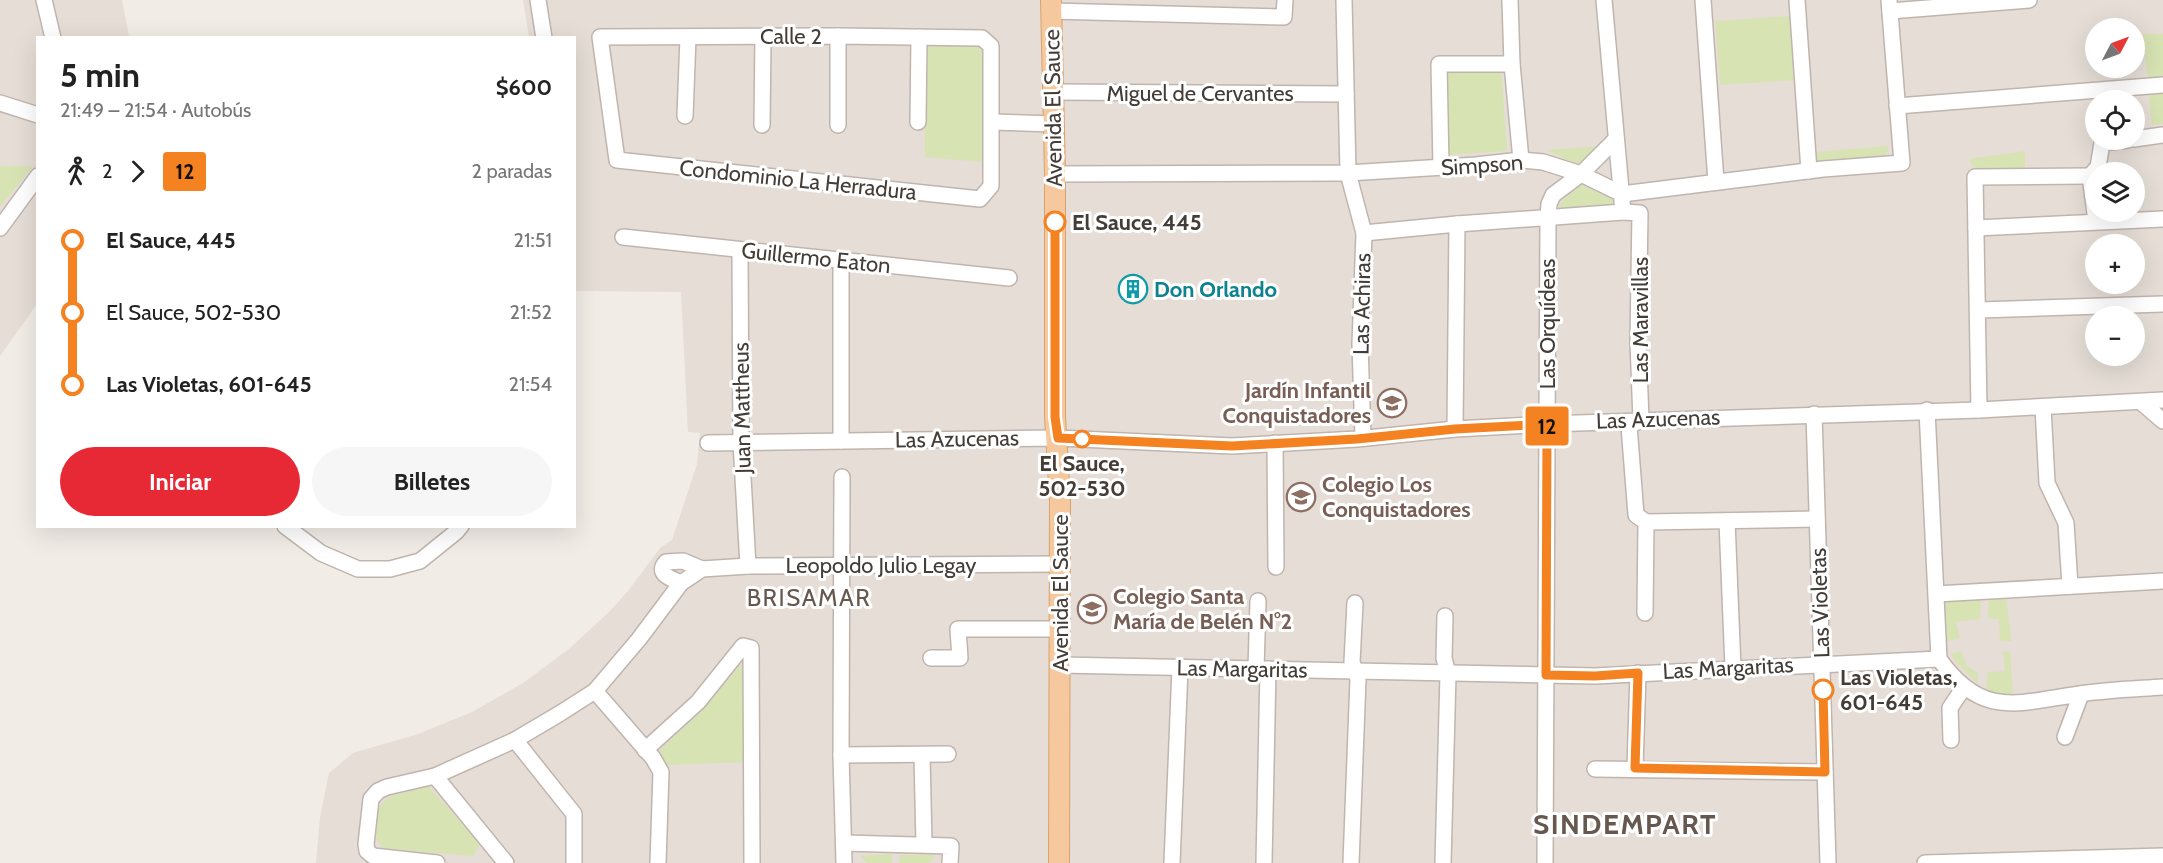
<!DOCTYPE html>
<html lang="es">
<head>
<meta charset="utf-8">
<style>
	:root { --surface:#fff; --page:#f6f6f6; --text:#222; --muted:#767676; --accent:#e72935 }
	body { margin:0; font-family:Cabin,sans-serif; background:var(--page); color:var(--text); height:100vh; display:flex; flex-direction:column; font-size:22px; white-space:nowrap }
	* { box-sizing:border-box; margin:0 }
	p { font-size:20px; color:var(--muted) }
	.icon { flex:none; width:33px; height:33px; fill:none; stroke:currentColor; stroke-width:2; stroke-linecap:round; stroke-linejoin:round }
	.map { position:relative; flex:1; overflow:hidden }
	.details { position:absolute; left:36px; top:36px; width:540px; height:492px; display:flex; flex-direction:column; background:var(--surface); border-radius:0px; box-shadow:0 6px 24px #0002 }
	.details>* { flex:none }
	.badge { padding:0 12px; border-radius:4px; font-size:21px; line-height:39px }
	.needle { width:39px; rotate:49deg }
	.buttons { position:absolute; left:2085px; top:18px; display:grid; gap:12px }
	.buttons a { display:grid; place-items:center; width:60px; height:60px; border-radius:50%; background:var(--surface); box-shadow:0 6px 24px #0002; font-size:30px }
	.map>.badge { position:absolute; translate:-50% -50%; box-shadow:0 0 0 3px #fff }
	.legs { display:flex; align-items:center; gap:9px; height:66px; padding:0 24px; font-size:20px }
	.legs p { margin-inline-start:auto }
	.summary { display:flex; align-items:center; justify-content:space-between; height:102px; padding:0 24px }
	h1 { font-size:33px; font-weight:800; line-height:45px }
	.primary-button { display:flex; gap:12px; margin-top:auto; padding:12px 24px }
	.primary-button a { flex:1; height:69px; border-radius:36px; background:var(--accent); color:#fff; font-size:24px; font-weight:800; line-height:69px; text-align:center }
	.primary-button a+a { background:var(--page); color:var(--text) }
	ul { padding:0 24px; list-style:none }
	li { display:flex; align-items:center; gap:21px; height:72px; font-size:22px }
	li i { display:grid; place-items:center; width:9px; height:100%; margin:0 8px; background:currentColor }
	li i::after { content:''; width:15px; height:15px; margin:-8px; border:4px solid; border-radius:50%; background:var(--surface) }
	li p { margin-inline-start:auto }
	li:first-child i { background:linear-gradient(#0000 50%,currentColor 0) }
	li:last-child i { background:linear-gradient(currentColor 50%,#0000 0) }
	.map>svg:first-child { display:block }
</style>
</head>
<body>
<div class="map">
<svg width="2163" height="863" viewBox="0 0 2163 863">
	<rect width="100%" height="100%" fill="#f2ece7"/>
	<g fill="#e5ddd6" fill-rule="evenodd">
		<polygon points="0,0 122,0 129,37 38,38 37,304 0,356"/>
		<path d="M523 0H2163V863H316L320 817 329 773 353 753 418 734 472 712 523 683 570 648 610 611 628 591 660 548 672 540 697 464 700 433 688 432 681 292 576 291 574 284V38L529 37ZM2096 28H2134V68H2096ZM2096 100H2134V140H2096ZM2096 172H2134V212H2096ZM2096 244H2134V284H2096ZM2096 316H2134V356H2096Z"/>
	</g>
	<g fill="#d7e3b3">
		<polygon points="1792,16 1797,80 1720,85 1715,21"/>
		<polygon points="2143,34 2163,34 2163,124 2152,125"/>
		<polygon points="924,43 976,45 985,55 983,162 925,157"/>
		<polygon points="1501,64 1507,151 1443,155 1441,65"/>
		<path d="M1602 146C1575 170 1579 165 1547 150Z"/>
		<polygon points="1887,146 1889,150 1885,155 1817,165 1815,154 1818,152"/>
		<polygon points="2025,151 2025,172 1978,175 1969,159"/>
		<polygon points="0,166 33,166 0,207"/>
		<polygon points="1581,185 1615,200 1617,207 1557,212 1562,201"/>
		<polygon points="2006,596 2011,641 2000,641 1999,619 1988,618 1989,597"/>
		<polygon points="1981,597 1980,619 1956,622 1960,638 1947,641 1945,599"/>
		<polygon points="1961,651 1967,666 1978,673 1977,683 1956,662 1951,654"/>
		<polygon points="2003,651 2010,652 2013,696 2003,696 1986,690 1988,672 2005,671"/>
		<polygon points="745,659 747,762 667,765 661,758 660,750 704,709"/>
		<polygon points="428,786 480,844 473,856 389,849 382,847 376,839 378,811 381,805 385,800 392,796"/>
		<polygon points="892,854 892,863 867,863 860,856"/>
		<polygon points="900,855 934,855 934,858 929,863 899,863"/>
	</g>
	<g fill="none" stroke-linecap="round" stroke-linejoin="round">
		<g stroke="#c0b5ae" stroke-width="18">
			<g id="minor">
				<polyline points="44,0 53,38"/>
				<polyline points="538,0 544,38"/>
				<polyline points="1344,0 1348,173 1364,233 1360,344 1363,438"/>
				<polyline points="1510,0 1512,64 1521,160"/>
				<polyline points="1604,0 1623,212 1640,213 1638,342 1641,420 1629,426 1636,515 1646,522"/>
				<polyline points="1703,0 1716,182"/>
				<polyline points="1797,0 1809,171"/>
				<polyline points="1051,11 1284,17 1285,0"/>
				<polyline points="1890,11 2029,0"/>
				<polygon points="838,36 982,38 991,46 991,186 980,199 617,160 600,37"/>
				<polyline points="1053,92 1346,94"/>
				<polyline points="0,103 38,115"/>
				<polyline points="1897,106 2163,85"/>
				<polyline points="685,116 688,37"/>
				<polyline points="918,122 919,37"/>
				<polyline points="992,122 1054,124"/>
				<polyline points="762,125 763,37"/>
				<polyline points="838,125 838,36"/>
				<polyline points="2134,139 2163,135"/>
				<polyline points="1441,167 1439,64 1512,64"/>
				<polyline points="1055,174 1348,173 1476,165 1521,160 1543,162 1581,174 1622,194 1823,169 1902,163 1889,0"/>
				<polyline points="2096,221 2090,176 2098,167 2102,143 2128,140"/>
				<polyline points="0,228 38,176"/>
				<polyline points="1976,228 2163,219"/>
				<polyline points="1364,233 1457,224 1623,212"/>
				<polyline points="623,237 1009,278"/>
				<polyline points="740,250 741,442 748,566"/>
				<polyline points="841,261 841,441"/>
				<polyline points="1979,310 2163,304"/>
				<polyline points="2141,402 2163,421"/>
				<polyline points="2043,407 2047,483 2066,523 2070,586"/>
				<polyline points="1927,410 1939,659"/>
				<polyline points="1979,410 1975,177 2090,176"/>
				<polyline points="1814,414 1828,863"/>
				<polyline points="1455,429 1457,224"/>
				<polyline points="708,443 1058,438 1232,446 1357,439 1455,429 1547,424 1979,410 2163,400"/>
				<polyline points="1275,443 1276,567"/>
				<polyline points="842,477 841,755 844,863"/>
				<polyline points="1727,521 1733,668"/>
				<polyline points="1646,522 1817,519"/>
				<polyline points="285,526 321,553 358,569 390,569 420,561 456,532 461,526"/>
				<path d="M681 583C672 579 655 574 666 562L683 561 702 569"/>
				<polyline points="1936,594 2163,581"/>
				<polyline points="1645,613 1646,522"/>
				<polyline points="931,658 960,658 958,629 1059,629"/>
				<path d="M1059 665 1595 676 1939 659C1982 719 2017 703 2080 694 2107 690 2135 689 2163 687"/>
				<polyline points="1256,669 1258,601"/>
				<polyline points="595,691 653,758 661,772 658,863"/>
				<polyline points="2065,737 2081,694"/>
				<polyline points="515,740 574,814 574,863"/>
				<polyline points="1951,740 1950,708 1964,687"/>
				<polyline points="645,750 698,702 743,646 751,648 752,863"/>
				<polyline points="841,755 948,754"/>
				<polyline points="922,755 924,844"/>
				<polyline points="1635,768 1638,673"/>
				<polyline points="1595,769 1825,772"/>
				<polyline points="435,776 506,863"/>
				<polyline points="844,843 951,846 950,863"/>
				<polyline points="437,863 373,856 367,851 366,844 371,799 378,791 387,787 435,776 515,740 559,714 595,691 639,639 681,583 702,569 748,566 1059,564"/>
				<polyline points="1172,863 1180,668"/>
				<polyline points="1264,863 1268,669"/>
				<polyline points="1351,863 1358,679 1352,662 1355,603"/>
				<polyline points="1443,863 1448,674 1444,658 1445,616"/>
				<polyline points="1545,863 1548,216 1549,204 1553,195 1581,174 1616,139"/>
				<polyline points="1925,863 2163,856"/>
			</g>
		</g>
		<g stroke="#d9a26e" stroke-width="22">
			<polyline id="major" points="1051,0 1055,174 1055,417 1060,501 1059,863"/>
		</g>
		<use href="#minor" stroke="#fff" stroke-width="15"/>
		<use href="#major" stroke="#f5c99d" stroke-width="20"/>
	</g>
	<g fill="none" stroke-linecap="round" stroke-linejoin="round">
		<g stroke="#fff" stroke-width="14">
			<polyline id="line-1" points="1055,222 1055,417 1058,438 1232,446 1357,439 1455,429 1547,424 1546,675 1595,676 1638,673 1635,768 1825,772 1823,690"/>
		</g>
		<use href="#line-1" stroke="#f58220" stroke-width="9"/>
	</g>
	<defs>
		<g id="building-ring" transform="scale(1.5)"><circle r="9.5" fill="#fff" stroke="#0f9aa8" stroke-width="1.5"/><path d="M-4-6H4V6H1V3H-1V6H-4ZM-2.5-4.3h1.7v1.8h-1.7ZM.8-4.3h1.7v1.8H.8ZM-2.5-1h1.7V.8h-1.7ZM.8-1h1.7V.8H.8Z" fill="#0f9aa8"/></g>
		<g id="school-ring" transform="scale(1.5)"><circle r="9.5" fill="#fff" stroke="#8d6e63" stroke-width="1.5"/><path d="M0-5L7-2L0 1L-7-2ZM-4 1L0 2.5L4 1V4Q0 6-4 4Z" fill="#8d6e63"/></g>
	</defs>
	<g fill-rule="evenodd">
		<use href="#building-ring" x="1133" y="289"/>
		<use href="#school-ring" x="1392" y="403"/>
		<use href="#school-ring" x="1301" y="497"/>
		<use href="#school-ring" x="1092" y="609"/>
	</g>
	<g fill="#fff" stroke="#f58220" stroke-width="3">
		<circle cx="1055" cy="222" r="10"/>
		<circle cx="1082" cy="439" r="8"/>
		<circle cx="1823" cy="690" r="10"/>
	</g>
	<g text-anchor="middle" dominant-baseline="central" stroke-width="6" stroke-linejoin="round" paint-order="stroke">
		<g font-size="22" fill="#443c37" stroke="#fff">
			<text x="791" y="36">Calle 2</text>
			<text x="1200" y="93">Miguel de Cervantes</text>
			<text transform="translate(1053 108) rotate(-91)">Avenida El Sauce</text>
			<text transform="translate(1482 165) rotate(-4)">Simpson</text>
			<text transform="translate(798 180) rotate(6)">Condominio La Herradura</text>
			<text transform="translate(816 258) rotate(6)">Guillermo Eaton</text>
			<text transform="translate(1362 304) rotate(-89)">Las Achiras</text>
			<text transform="translate(1640 320) rotate(-90)">Las Maravillas</text>
			<text transform="translate(1547 324) rotate(-90)">Las Orquídeas</text>
			<text transform="translate(742 408) rotate(-91)">Juan Mattheus</text>
			<text transform="translate(1658 419) rotate(-2)">Las Azucenas</text>
			<text transform="translate(957 439) rotate(-1)">Las Azucenas</text>
			<text x="881" y="565">Leopoldo Julio Legay</text>
			<text transform="translate(1060 593) rotate(-90)">Avenida El Sauce</text>
			<text transform="translate(1820 603) rotate(-92)">Las Violetas</text>
			<text transform="translate(1728 668) rotate(-3)">Las Margaritas</text>
			<text transform="translate(1242 669) rotate(1)">Las Margaritas</text>
		</g>
		<g font-size="22" font-weight="bold" fill="#443c37" stroke="#fff" text-anchor="start">
			<text x="1072" y="222">El Sauce, 445</text>
			<text x="1082" y="463" text-anchor="middle">El Sauce,<tspan x="1082" dy="25">502-530</tspan></text>
			<text x="1840" y="677">Las Violetas,<tspan x="1840" dy="25">601-645</tspan></text>
		</g>
		<g font-size="22" font-weight="bold" fill="#0d838f" stroke="#fff" text-anchor="start">
			<text x="1154" y="289">Don Orlando</text>
		</g>
		<g font-size="22" font-weight="bold" fill="#785e54" stroke="#fff" text-anchor="start">
			<text x="1371" y="390" text-anchor="end">Jardín Infantil<tspan x="1371" dy="25">Conquistadores</tspan></text>
			<text x="1322" y="484">Colegio Los<tspan x="1322" dy="25">Conquistadores</tspan></text>
			<text x="1113" y="596">Colegio Santa<tspan x="1113" dy="25">María de Belén N°2</tspan></text>
		</g>
		<g font-size="24" letter-spacing="1.5" fill="#66584f" stroke="#fff">
			<text x="809" y="597">BRISAMAR</text>
		</g>
		<g font-size="28" font-weight="bold" letter-spacing="1.5" fill="#66584f" stroke="#fff">
			<text x="1625" y="824">SINDEMPART</text>
		</g>
	</g>
</svg>
<div class="buttons">
<a><svg class="needle" viewBox="-14 -14 28 28"><path d="M0-13l5 13h-10z" fill="#e53935"/><path d="M0 13l5-13h-10z" fill="#767676"/></svg></a>
<a><svg class="icon" aria-label="locate" viewBox="0 0 24 24"><circle cx="12" cy="12" r="6"/><path d="M12 2v4M12 18v4M2 12h4M18 12h4"/></svg></a>
<a><svg class="icon" aria-label="layers" viewBox="0 0 24 24"><path d="M12 4l9 5-9 5-9-5zM3 14l9 5 9-5"/></svg></a>
<a>+</a>
<a>−</a>
</div>
<b class="badge" style="left:1547px;top:426px;background:#f58220;color:#111">12</b>
<section class="details">
<div class="summary"><div><h1>5 min</h1><p>21:49 – 21:54 · Autobús</p></div><b>$600</b></div>
<div class="legs"><svg class="icon" aria-label="walk" viewBox="0 0 24 24"><circle cx="13" cy="4" r="2"/><path d="M13 8l-2 6 4 7M11 14l-3 7M7 12l3-4h3l4 4"/></svg>2<svg class="icon" aria-label="forward" viewBox="0 0 24 24"><path d="M9 5l7 7-7 7"/></svg><b class="badge" style="background:#f58220;color:#111">12</b><p>2 paradas</p></div>
<ul>
<li><i style="color:#f58220"></i><b>El Sauce, 445</b><p>21:51</p></li>
<li><i style="color:#f58220"></i><span>El Sauce, 502-530</span><p>21:52</p></li>
<li><i style="color:#f58220"></i><b>Las Violetas, 601-645</b><p>21:54</p></li>
</ul>
<div class="primary-button"><a>Iniciar</a><a>Billetes</a></div>
</section>
</div>
</body>
</html>
